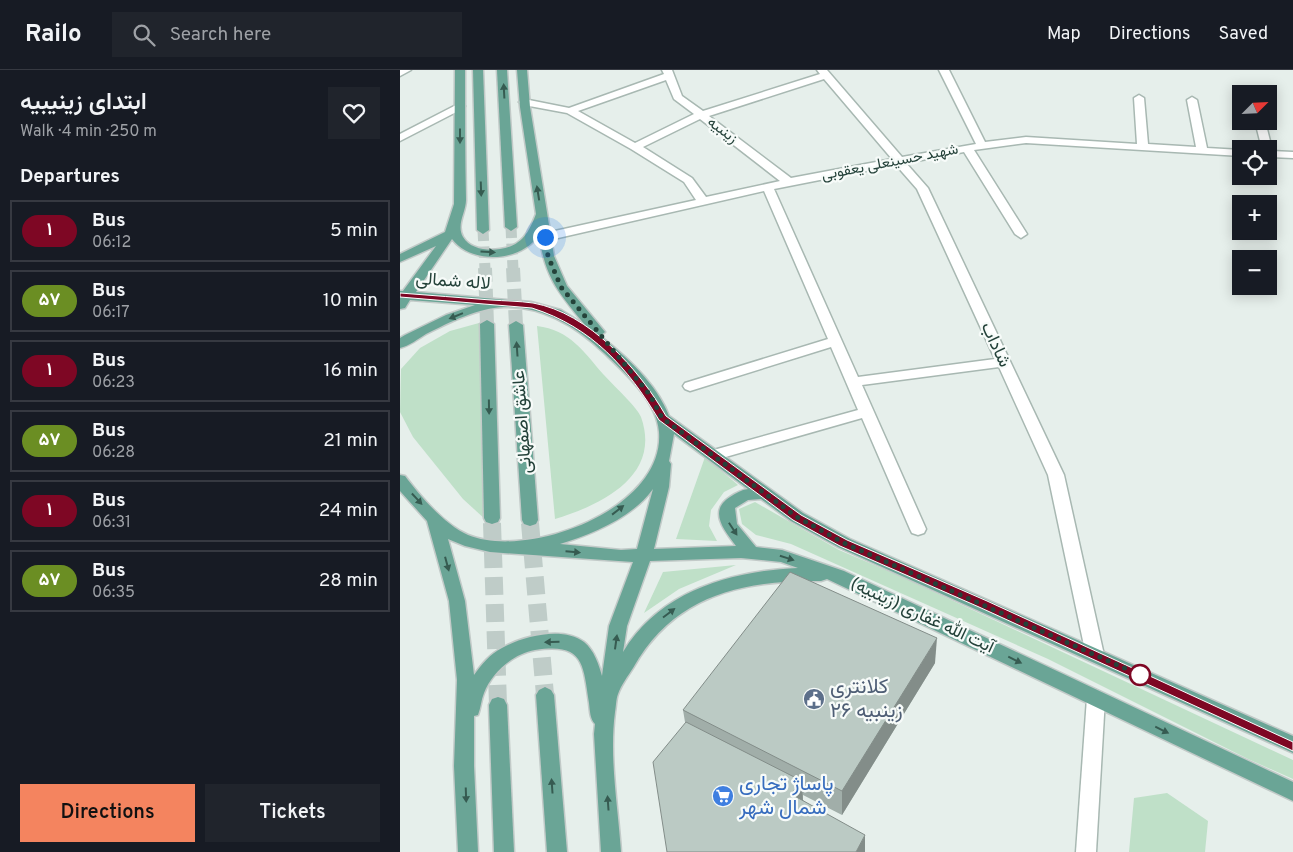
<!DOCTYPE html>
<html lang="en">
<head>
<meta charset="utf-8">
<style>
	:root { --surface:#171b24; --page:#20242c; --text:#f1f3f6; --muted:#9ea1a6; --line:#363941; --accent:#f4845f }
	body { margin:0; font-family:Overpass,Vazirmatn,sans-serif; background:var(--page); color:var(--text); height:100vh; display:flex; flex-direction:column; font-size:19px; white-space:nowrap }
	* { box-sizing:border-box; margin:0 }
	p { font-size:16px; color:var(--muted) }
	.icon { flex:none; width:28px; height:28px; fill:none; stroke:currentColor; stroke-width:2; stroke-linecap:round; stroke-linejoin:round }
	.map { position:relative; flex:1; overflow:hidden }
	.drawer { display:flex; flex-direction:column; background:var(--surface); width:400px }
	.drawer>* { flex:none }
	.badge { padding:0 10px; border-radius:16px; font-size:18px; line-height:32px }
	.needle { width:32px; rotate:66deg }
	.controls { position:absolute; left:832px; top:15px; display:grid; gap:10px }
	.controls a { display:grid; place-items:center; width:45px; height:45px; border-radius:0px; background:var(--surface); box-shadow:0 2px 12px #0003; font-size:25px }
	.you { position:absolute; width:25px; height:25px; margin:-12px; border:4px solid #fff; border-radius:50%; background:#1a73e8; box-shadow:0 0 0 8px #1a73e833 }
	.map>.badge { position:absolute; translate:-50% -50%; box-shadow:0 0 0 2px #fff }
	h2 { padding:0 20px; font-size:19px; line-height:45px }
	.round { display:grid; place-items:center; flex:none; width:52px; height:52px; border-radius:0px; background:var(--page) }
	.overview { display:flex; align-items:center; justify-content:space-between; height:85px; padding:0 20px }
	h1 { font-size:24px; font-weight:600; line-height:38px }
	.cta { display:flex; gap:10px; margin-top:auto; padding:10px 20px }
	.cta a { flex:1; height:58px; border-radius:0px; background:var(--accent); color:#111; font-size:20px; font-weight:600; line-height:58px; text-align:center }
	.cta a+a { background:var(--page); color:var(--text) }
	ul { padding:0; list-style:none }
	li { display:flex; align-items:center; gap:15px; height:62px; margin:0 10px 8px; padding:0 10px; border:2px solid var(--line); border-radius:0px }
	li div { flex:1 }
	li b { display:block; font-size:19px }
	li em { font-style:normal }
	li .badge { min-width:55px; font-weight:700; text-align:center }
	header { display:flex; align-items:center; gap:30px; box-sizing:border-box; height:70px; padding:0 25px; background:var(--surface); border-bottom:1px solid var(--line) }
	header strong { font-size:24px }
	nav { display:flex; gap:28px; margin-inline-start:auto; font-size:18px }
	.search { width:350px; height:45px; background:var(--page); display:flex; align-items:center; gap:12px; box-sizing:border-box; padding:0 18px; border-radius:0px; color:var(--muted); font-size:19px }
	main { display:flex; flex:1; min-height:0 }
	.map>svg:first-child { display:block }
</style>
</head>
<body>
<header>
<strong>Railo</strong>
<div class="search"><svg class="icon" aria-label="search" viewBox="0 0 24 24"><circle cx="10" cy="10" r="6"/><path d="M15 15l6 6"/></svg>Search here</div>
<nav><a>Map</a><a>Directions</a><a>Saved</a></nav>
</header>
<main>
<section class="drawer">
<div class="overview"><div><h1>ابتدای زینیبیه</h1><p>Walk · 4 min · 250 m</p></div><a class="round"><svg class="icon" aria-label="heart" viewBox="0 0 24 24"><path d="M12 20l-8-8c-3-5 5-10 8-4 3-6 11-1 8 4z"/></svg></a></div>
<h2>Departures</h2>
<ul>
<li><span class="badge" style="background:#7e0724;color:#fff">۱</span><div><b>Bus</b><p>06:12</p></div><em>5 min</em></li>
<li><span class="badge" style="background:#6b8e23;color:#fff">۵۷</span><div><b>Bus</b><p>06:17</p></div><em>10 min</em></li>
<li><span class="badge" style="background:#7e0724;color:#fff">۱</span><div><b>Bus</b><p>06:23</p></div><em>16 min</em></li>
<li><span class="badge" style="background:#6b8e23;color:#fff">۵۷</span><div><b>Bus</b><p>06:28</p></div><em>21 min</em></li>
<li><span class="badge" style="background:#7e0724;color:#fff">۱</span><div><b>Bus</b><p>06:31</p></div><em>24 min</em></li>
<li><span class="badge" style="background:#6b8e23;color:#fff">۵۷</span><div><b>Bus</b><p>06:35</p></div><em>28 min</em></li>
</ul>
<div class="cta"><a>Directions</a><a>Tickets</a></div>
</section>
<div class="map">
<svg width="893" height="782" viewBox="0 0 893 782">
	<rect width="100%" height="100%" fill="#e6efeb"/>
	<g fill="#bfe0c8">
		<polygon points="79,253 86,450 63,429 13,367 0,342 1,299 20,278 50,261"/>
		<path d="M137 256C170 260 183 281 203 304 211 313 238 338 241 347 262 406 201 435 155 449Z"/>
		<polygon points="305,387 338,415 324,422 311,440 309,456 317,471 276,469"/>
		<polygon points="355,432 439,480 500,506 893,690 893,709 848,689 648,589 391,474 356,465 342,454 339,439"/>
		<polygon points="336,495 279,519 244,543 263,502"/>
		<polygon points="767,723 808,751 805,782 729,782 734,728"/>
	</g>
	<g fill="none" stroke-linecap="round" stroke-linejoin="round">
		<g stroke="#bfccc8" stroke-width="11" stroke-dasharray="11 5.5" stroke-linecap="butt">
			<polyline points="111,157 113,199"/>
			<polyline points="83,160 85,199"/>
		</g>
		<g stroke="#bfccc8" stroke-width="14" stroke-dasharray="14 7" stroke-linecap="butt">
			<polyline points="85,198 87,254"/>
			<polyline points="113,198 116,255"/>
			<polyline points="92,448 92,455"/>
			<polyline points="130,450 130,455"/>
		</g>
		<g stroke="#bfccc8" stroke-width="18" stroke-dasharray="18 9" stroke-linecap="butt">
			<polyline points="92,453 98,635"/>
			<polyline points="130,453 145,625"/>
		</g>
		<g stroke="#a8b8b2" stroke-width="3">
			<g id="minor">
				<polygon points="0,0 11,0 0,6"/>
				<path d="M262 0H272L282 26 303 41 420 4 417 0H427L502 87 576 74 539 0H549L585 72 626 67 737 74 734 28 739 25 744 28 748 74 796 77 787 30 792 27 797 30 807 78 841 80V86L626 73 574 80 627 164 621 168 615 164 564 82 506 93 528 118 664 405 704 585 701 590 695 592 689 590 686 585 648 405 599 297 462 315 526 459 524 463 518 465 512 463 510 459 462 348 315 390 310 389 308 385 310 381 458 340 431 277 290 321 285 319 283 316 285 313 428 269 364 121 145 171 141 170 139 167 141 164 296 130 284 112 231 79 167 43 124 35 119 32 124 29 169 38 264 4ZM424 9 492 89 391 108 309 46ZM266 10 274 29 294 44 235 73 178 41ZM300 49 380 111 306 127 292 108 243 77ZM496 95 517 119 595 289 458 307 374 119Z"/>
				<polygon points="60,33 65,36 64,38 0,71 0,64"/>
				<polygon points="855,51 865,51 872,79 871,81 893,82 893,88 869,87 869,79 862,79"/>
				<polygon points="696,620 702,623 705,628 696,782 676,782 687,628 690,623"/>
			</g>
		</g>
		<g stroke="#c2cac8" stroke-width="3">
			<g id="major">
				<path d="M55 0H65C65 43 65 86 66 130 66 142 56 155 63 167 70 179 87 181 100 179 122 176 129 162 136 144L120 37 117 0H127L130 37 154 186 167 216 205 262 200 266C226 286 257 314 269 346L403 443 450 469 893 666V683L438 477 391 451 361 429 348 430 335 438 337 454 356 477 382 480 444 501 893 712V731L427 509 421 511C342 510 274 525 233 598 228 606 221 615 218 624 216 629 216 637 215 642 209 688 218 736 221 782H201L194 664 195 654C190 649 190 641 189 633 183 592 183 573 135 580 113 584 92 602 84 623 81 630 81 637 78 645L74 646V696L78 782H58L54 696 57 610 49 531 27 451 0 421V405L5 406C20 426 45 455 68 465 128 490 265 439 259 362 257 331 225 303 204 283 177 257 143 236 104 237 78 238 50 252 26 264 18 269 9 276 0 278V268L5 265 46 245 75 235 10 230 5 238 0 239V221H3L36 176 0 192V184L45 162 54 134ZM139 165C145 208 159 223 185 255L161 240 131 232 16 222 52 169C72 195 121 192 139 165ZM274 364 348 419C341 420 336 423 330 427 308 441 324 460 336 476L254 479 269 417 271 394 269 391ZM253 419 237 479 221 480 160 474C192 464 232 448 253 419ZM48 469 65 476 90 482 233 492 209 556 202 606C199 595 194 580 184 572 163 556 123 566 102 578 90 584 82 594 74 605L65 531ZM341 488 381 492 398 498C331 501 260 521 223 582L227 556 250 491Z"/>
				<polygon points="73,0 83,0 89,160 83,164 77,160"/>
				<polygon points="97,0 107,0 117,157 111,161 105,157"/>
				<polygon points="87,250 94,254 100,448 98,452 92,454 86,452 84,448 80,254"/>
				<polygon points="116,251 123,255 138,450 136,454 130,456 124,454 122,450 109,255"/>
				<polygon points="145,617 151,620 154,625 167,782 147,782 136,625 139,620"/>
				<polygon points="98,627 104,629 107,635 114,782 94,782 89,635 92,629"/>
			</g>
		</g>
		<use href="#minor" fill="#fff" fill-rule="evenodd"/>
		<use href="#major" fill="#6aa596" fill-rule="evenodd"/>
	</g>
	<polygon fill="#a1aea9" points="535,593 442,745 403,725 403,730 465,782 285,652 283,640"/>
	<g fill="#838d89">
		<polygon points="537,568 535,593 442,745 442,721"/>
		<polygon points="402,711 403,735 391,724"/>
		<polygon points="465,765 465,782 456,782"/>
	</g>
	<g fill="#bbcac4" stroke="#838d89">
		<polygon points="390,502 537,568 442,721 283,640"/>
		<polygon points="286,652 402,711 391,724 465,765 456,782 267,782 253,692"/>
	</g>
	<defs><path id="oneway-solid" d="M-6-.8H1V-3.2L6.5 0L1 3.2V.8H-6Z" transform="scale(1.25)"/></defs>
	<g fill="#365b51">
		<use href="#oneway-solid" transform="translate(104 21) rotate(-93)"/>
		<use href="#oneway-solid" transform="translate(60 66) rotate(90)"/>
		<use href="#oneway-solid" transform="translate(81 119) rotate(88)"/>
		<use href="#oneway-solid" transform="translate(138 123) rotate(-99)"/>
		<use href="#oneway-solid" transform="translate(88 182) rotate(3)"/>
		<use href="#oneway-solid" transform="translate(56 246) rotate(158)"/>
		<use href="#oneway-solid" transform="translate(117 279) rotate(-94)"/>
		<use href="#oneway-solid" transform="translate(89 337) rotate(89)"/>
		<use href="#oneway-solid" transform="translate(17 429) rotate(47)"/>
		<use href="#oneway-solid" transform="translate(218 440) rotate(-38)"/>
		<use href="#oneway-solid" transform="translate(333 459) rotate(57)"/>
		<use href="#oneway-solid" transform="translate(173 482) rotate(5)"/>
		<use href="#oneway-solid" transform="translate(387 488) rotate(18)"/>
		<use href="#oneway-solid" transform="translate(47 494) rotate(75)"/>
		<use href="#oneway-solid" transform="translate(269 543) rotate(-37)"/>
		<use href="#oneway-solid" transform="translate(152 572) rotate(179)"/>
		<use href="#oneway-solid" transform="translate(216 572) rotate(-82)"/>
		<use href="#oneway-solid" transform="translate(615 590) rotate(26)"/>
		<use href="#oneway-solid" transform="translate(762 660) rotate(26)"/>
		<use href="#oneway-solid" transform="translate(152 716) rotate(-94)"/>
		<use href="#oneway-solid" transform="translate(66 725) rotate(88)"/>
		<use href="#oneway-solid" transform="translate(208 733) rotate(-94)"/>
	</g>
	<path fill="#7e0724" stroke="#fff" d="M0 223C30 225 61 228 91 230 105 231 119 231 133 233 189 243 239 299 266 346L401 445 447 470 587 531 893 672V681L889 679 579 537 440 476 393 450 259 350C228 298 192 257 132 238L0 227Z"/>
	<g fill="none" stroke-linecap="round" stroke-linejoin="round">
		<polyline stroke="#24423a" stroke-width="5" stroke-dasharray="0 9" points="145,167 148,186 161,217 250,325 262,348 397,447 444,473 740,605"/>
	</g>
	<defs>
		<g id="civic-disc" transform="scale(1.125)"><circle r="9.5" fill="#5c6f8a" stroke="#f7fbf9"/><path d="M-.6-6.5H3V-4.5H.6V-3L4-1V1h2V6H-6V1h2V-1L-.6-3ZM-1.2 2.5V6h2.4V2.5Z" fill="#fff"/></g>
		<g id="supermarket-disc" transform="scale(1.125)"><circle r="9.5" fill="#3f7fe0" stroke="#f7fbf9"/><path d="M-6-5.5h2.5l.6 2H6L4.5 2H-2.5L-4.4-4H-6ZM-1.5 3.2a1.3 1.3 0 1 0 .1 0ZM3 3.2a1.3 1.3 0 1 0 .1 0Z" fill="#fff"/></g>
	</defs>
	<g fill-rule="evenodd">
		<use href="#civic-disc" x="414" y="629"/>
		<use href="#supermarket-disc" x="323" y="726"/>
	</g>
	<circle fill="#fff" stroke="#7e0724" stroke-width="2.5" cx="740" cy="605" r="10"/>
	<g text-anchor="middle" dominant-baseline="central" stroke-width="4.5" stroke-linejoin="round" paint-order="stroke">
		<g font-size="15" fill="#24423a" stroke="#f7fbf9">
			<text transform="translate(322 61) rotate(37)">زینبیه</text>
			<text transform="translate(490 93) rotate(-11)">شهید حسینعلی یعقوبی</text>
		</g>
		<g font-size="18" fill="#24423a" stroke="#f7fbf9">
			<text transform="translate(53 212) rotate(4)">لاله شمالی</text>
			<text transform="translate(595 275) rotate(65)">شاداب</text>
			<text transform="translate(123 352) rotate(-94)">عاشق اصفهانی</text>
			<text transform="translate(522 546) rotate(25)">آیت الله غفاری (زینبیه)</text>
		</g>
		<g font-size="21" fill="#4e5e75" stroke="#f7fbf9" text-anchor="start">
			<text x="430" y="617">کلانتری<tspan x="430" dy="24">۲۶ زینبیه</tspan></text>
		</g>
		<g font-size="21" fill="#366cbe" stroke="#f7fbf9" text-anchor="start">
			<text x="339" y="714">پاساژ تجاری<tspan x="339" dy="24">شمال شهر</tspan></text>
		</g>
	</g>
</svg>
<div class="controls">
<a><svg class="needle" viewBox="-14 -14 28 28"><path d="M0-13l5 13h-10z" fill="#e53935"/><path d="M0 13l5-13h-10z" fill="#9ea1a6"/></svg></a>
<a><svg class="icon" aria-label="locate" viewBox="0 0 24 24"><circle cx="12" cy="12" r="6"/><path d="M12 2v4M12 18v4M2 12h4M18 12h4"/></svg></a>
<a>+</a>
<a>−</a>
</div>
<div class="you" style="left:145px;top:167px"></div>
</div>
</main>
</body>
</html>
